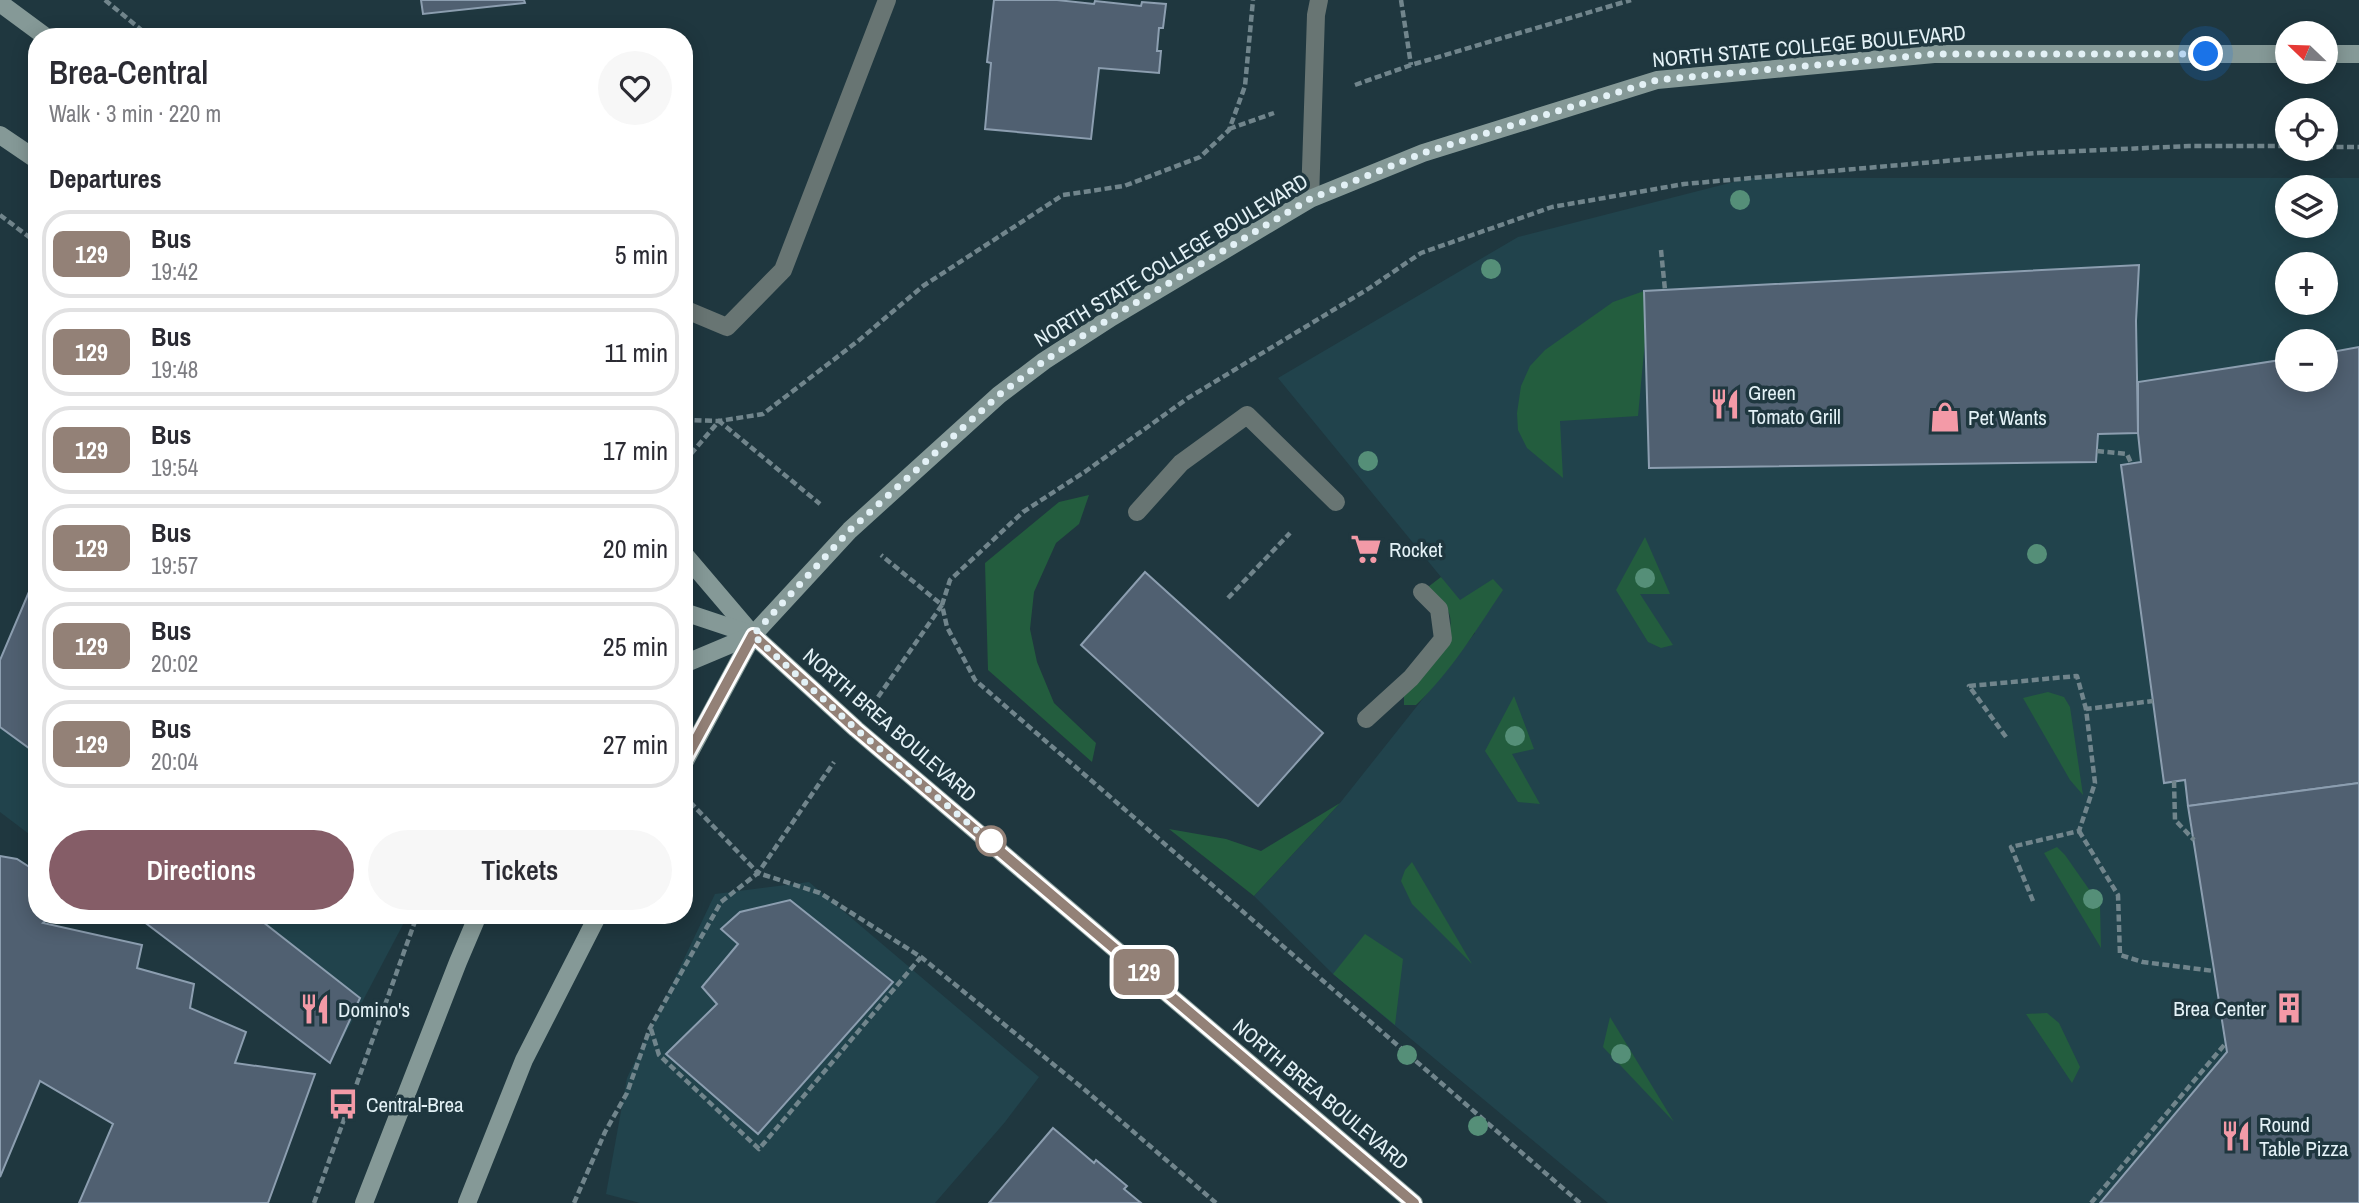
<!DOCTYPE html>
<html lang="en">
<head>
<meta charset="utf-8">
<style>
	:root { --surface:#fff; --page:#f7f7f7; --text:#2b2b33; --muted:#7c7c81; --line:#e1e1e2; --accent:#855d67 }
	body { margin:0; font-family:"Archivo Narrow",sans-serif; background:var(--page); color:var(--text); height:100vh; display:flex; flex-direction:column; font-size:26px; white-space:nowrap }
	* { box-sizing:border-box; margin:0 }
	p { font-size:23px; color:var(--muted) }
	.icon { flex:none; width:38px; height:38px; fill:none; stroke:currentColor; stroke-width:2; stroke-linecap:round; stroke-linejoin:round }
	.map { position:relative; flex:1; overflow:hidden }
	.panel { position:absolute; left:28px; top:28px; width:665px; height:896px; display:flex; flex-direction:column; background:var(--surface); border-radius:28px; box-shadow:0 4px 18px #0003 }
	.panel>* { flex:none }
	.badge { padding:0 14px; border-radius:10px; font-size:24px; line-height:46px }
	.needle { width:46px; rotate:293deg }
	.buttons { position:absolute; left:2275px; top:21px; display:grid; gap:14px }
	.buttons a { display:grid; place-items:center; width:63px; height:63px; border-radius:50%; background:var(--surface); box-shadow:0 4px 18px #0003; font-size:35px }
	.you { position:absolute; width:35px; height:35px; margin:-18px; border:5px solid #fff; border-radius:50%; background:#1a73e8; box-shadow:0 0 0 10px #1a73e833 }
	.map>.badge { position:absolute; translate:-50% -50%; box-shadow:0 0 0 4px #fff }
	h2 { padding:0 21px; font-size:26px; line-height:63px }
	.round { display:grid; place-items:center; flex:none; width:74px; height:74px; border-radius:37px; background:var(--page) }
	.overview { display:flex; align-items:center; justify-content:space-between; height:119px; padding:0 21px }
	h1 { font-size:33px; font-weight:600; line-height:52px }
	.cta { display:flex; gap:14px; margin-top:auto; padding:14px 21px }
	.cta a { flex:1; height:80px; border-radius:42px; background:var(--accent); color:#fff; font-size:28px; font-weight:600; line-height:80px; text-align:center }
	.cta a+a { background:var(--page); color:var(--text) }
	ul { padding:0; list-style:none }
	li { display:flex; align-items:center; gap:21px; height:88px; margin:0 14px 10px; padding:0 7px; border:4px solid var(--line); border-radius:28px }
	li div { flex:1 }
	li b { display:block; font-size:26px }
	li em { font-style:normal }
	li .badge { min-width:77px; font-weight:700; text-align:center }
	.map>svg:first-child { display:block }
</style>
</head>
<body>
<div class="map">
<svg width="2359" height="1203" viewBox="0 0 2359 1203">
	<rect width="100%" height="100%" fill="#1f373f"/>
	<g fill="#21434c" fill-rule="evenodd">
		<path d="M1749 178H2359V1203H1608L1333 974 1254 896 1340 803 1475 633 1441 577 1278 378 1518 237ZM2287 187H2326V226H2287ZM2287 264H2326V303H2287ZM2287 341H2326V380H2287Z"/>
		<polygon points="37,573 37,840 0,812 0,660"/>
		<polygon points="809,882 1039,1077 1005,1122 935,1203 640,1203 606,1194 627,1078 715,894"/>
		<polygon points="135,915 408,915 330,1063"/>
	</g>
	<g fill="#235d3e">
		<polygon points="1644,291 1645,341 1638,416 1560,421 1563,478 1527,448 1518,430 1517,413 1521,386 1530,366 1545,350 1613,302"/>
		<polygon points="1089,495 1079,524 1056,543 1034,592 1030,629 1037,662 1054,703 1096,743 1092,762 988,670 985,563 1059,502"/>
		<polygon points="1645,537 1670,594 1640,594 1673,645 1661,648 1648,642 1616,590"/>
		<path d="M1441 577 1460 600 1493 579 1503 590C1476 630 1451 672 1416 705H1404V693C1420 674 1459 639 1449 613 1445 604 1434 595 1428 587Z"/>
		<polygon points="2048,692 2064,697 2070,707 2083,795 2070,780 2023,698"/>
		<polygon points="1514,696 1534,749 1512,754 1540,804 1518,802 1485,751"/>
		<polygon points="1340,803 1254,896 1169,829 1226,839 1261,851"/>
		<polygon points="2057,847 2065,855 2100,905 2101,948 2044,853"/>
		<polygon points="1412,862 1472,964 1412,904 1401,881 1405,870"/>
		<polygon points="1365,934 1403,959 1395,1025 1333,974"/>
		<polygon points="2047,1013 2059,1023 2080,1067 2072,1083 2026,1014"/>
		<polygon points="1610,1017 1674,1122 1603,1047"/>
	</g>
	<g fill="#506071" stroke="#8c9eb0" stroke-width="2">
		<polygon points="421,0 524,0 525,3 423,14"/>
		<polygon points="994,0 1057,0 1094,4 1095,1 1141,6 1142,2 1166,4 1163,28 1159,28 1157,51 1161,51 1159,73 1099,68 1091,139 985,129 991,63 987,62"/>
		<polygon points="2139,265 2136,321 2138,433 2098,434 2096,462 1649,468 1644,291"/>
		<polygon points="2359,347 2359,783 2188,806 2185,780 2164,783 2121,465 2141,462 2138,433 2138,382 2287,359 2287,380 2326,380 2326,353"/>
		<polygon points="1145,572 1323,733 1258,806 1081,645"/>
		<polygon points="37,573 37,754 0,727 0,660"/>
		<polygon points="2359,783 2359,1203 2100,1203 2227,1052 2188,806"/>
		<polygon points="0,856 17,859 37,872 37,915 51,915 43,923 142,945 137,968 194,984 190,1008 246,1032 235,1063 315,1074 268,1203 79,1203 113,1124 40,1081 0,1177"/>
		<polygon points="790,900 893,982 758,1134 666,1054 717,1004 702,987 738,944 721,929 740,912"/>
		<polygon points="135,915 254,915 360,998 330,1063"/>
		<polygon points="1053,1128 1094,1163 1096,1160 1127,1186 1124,1189 1141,1203 989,1203"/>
	</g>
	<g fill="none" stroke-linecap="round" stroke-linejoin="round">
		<g stroke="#71858c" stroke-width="4.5" stroke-dasharray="7 3.5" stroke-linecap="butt">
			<polyline points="105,0 150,37"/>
			<polyline points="1401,0 1411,65"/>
			<polyline points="1355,85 1411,65 1631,0"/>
			<polyline points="1229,129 1274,113"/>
			<polyline points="2326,147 2359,147"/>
			<polyline points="0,215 37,243"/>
			<polyline points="1661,250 1665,290"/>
			<polyline points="684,420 719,421 763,414 858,341 923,286 1063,195 1124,186 1200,157 1229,130 1245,86 1253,0"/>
			<polyline points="2097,451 2127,454 2131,463"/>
			<polyline points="684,462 719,421 820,504"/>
			<polyline points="1228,598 1290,533"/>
			<polyline points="878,697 942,605 881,555"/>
			<polyline points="2006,737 1969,686 2077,676 2086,709"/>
			<polyline points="2174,781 2175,820 2194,840"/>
			<polyline points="690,802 758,873 834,762"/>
			<polyline points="2079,831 2118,895 2120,955 2143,962 2214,971"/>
			<polyline points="2033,901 2011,847 2079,831 2095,783 2086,709 2153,701"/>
			<polyline points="651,1029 659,1055 759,1149 921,957"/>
			<polyline points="314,1203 414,924 419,915"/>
			<polyline points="574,1203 605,1132 627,1093 650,1028 721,902 758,873 820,893 921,957 1085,1090 1216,1203"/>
			<polyline points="1580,1203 975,680 947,627 942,605 950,580 1023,512 1086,471 1188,398 1368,289 1421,253 1552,207 1684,184 2036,153 2189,146 2287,146"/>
			<polyline points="2091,1203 2225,1044"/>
		</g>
		<g stroke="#687573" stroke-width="18">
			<polyline points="684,309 727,327 783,270 887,0"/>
			<polyline points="1137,512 1181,463 1247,415 1336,502"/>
			<polyline points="1366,719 1411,678 1443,639 1439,609 1422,592"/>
		</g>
		<polyline stroke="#687573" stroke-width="18" points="1310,199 1316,15 1319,0"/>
		<g stroke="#859997" stroke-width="18">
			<polyline points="0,3 46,37"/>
			<polyline points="2326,54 2359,54"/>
			<polyline points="0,135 37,160"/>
			<polyline points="684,554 753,635 856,729 1414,1203"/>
			<polyline points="684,612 753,635"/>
			<polyline points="684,664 753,635"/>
			<polyline points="684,763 753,635 850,530 999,395 1044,361 1112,317 1310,199 1423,153 1657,80 1934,54 2287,54"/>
			<polyline points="364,1203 458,962 478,915"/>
			<polyline points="467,1203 524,1060 598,915"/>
		</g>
	</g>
	<g fill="#558f78">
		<circle cx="1740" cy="200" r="10"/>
		<circle cx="1491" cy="269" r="10"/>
		<circle cx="1368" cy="461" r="10"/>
		<circle cx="2037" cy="554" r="10"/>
		<circle cx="1645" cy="578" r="10"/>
		<circle cx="1515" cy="736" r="10"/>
		<circle cx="2093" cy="899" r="10"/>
		<circle cx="1621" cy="1054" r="10"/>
		<circle cx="1407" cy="1055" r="10"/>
		<circle cx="1478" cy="1126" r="10"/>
	</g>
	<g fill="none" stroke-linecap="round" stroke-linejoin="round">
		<g stroke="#fff" stroke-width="16">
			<polyline id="line" points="684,762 753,635 856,729 1414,1203"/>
		</g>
		<use href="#line" stroke="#938177" stroke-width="10"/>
		<polyline stroke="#e3f1f6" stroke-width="7" stroke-dasharray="0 12.6" points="991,841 993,844 856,729 753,635 850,530 999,395 1044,361 1112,317 1310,199 1423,153 1657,80 1934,54 2206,54"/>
	</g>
	<defs>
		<g id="restaurant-bare" transform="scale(2.415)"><path d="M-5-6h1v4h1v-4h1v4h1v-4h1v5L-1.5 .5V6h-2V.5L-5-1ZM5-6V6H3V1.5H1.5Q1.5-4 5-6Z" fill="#f39aa7" stroke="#1f373f" stroke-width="2.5" paint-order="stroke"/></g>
		<g id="shop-bare" transform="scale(2.415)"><path d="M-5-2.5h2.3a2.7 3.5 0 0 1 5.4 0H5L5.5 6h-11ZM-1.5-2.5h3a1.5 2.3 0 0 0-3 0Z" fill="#f39aa7" stroke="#1f373f" stroke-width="2.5" paint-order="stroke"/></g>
		<g id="supermarket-bare" transform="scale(2.415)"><path d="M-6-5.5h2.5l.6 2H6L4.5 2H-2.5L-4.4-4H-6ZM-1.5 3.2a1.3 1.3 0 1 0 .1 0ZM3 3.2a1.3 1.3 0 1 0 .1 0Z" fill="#f39aa7" stroke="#1f373f" stroke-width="2.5" paint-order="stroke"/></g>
		<g id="building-bare" transform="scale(2.415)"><path d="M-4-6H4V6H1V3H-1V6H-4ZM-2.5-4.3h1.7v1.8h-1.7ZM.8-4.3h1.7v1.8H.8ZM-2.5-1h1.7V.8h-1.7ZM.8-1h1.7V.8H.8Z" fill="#f39aa7" stroke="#1f373f" stroke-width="2.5" paint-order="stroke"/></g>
		<g id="bus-bare" transform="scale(2.415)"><path d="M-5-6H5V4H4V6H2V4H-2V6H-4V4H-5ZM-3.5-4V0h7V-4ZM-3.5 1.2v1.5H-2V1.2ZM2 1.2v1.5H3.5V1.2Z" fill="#f39aa7" stroke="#1f373f" stroke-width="2.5" paint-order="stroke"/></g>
	</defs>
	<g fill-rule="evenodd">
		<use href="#restaurant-bare" x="1725" y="404"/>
		<use href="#shop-bare" x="1945" y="417"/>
		<use href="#supermarket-bare" x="1366" y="549"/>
		<use href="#building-bare" x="2289" y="1008"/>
		<use href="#restaurant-bare" x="315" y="1009"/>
		<use href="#bus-bare" x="343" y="1104"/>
		<use href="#restaurant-bare" x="2236" y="1136"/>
	</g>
	<circle fill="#fff" stroke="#938177" stroke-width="3.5" cx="991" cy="841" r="14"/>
	<g text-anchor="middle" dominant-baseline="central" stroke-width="7" stroke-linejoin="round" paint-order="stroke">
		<g font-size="21" fill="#e3f1f6" stroke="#1f373f">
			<text transform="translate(1809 46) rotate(-5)">NORTH STATE COLLEGE BOULEVARD</text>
			<text transform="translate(1171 260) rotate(-31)">NORTH STATE COLLEGE BOULEVARD</text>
			<text transform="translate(890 725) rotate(41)">NORTH BREA BOULEVARD</text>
			<text transform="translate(1321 1094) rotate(40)">NORTH BREA BOULEVARD</text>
		</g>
		<g font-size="21" fill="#e3f1f6" stroke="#1f373f" text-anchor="start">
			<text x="1748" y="392">Green<tspan x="1748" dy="24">Tomato Grill</tspan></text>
			<text x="1968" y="417">Pet Wants</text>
			<text x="1389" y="549">Rocket</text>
			<text x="2266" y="1008" text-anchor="end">Brea Center</text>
			<text x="338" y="1009">Domino's</text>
			<text x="366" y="1104">Central-Brea</text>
			<text x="2259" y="1124">Round<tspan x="2259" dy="24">Table Pizza</tspan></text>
		</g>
	</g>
</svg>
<div class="buttons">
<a><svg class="needle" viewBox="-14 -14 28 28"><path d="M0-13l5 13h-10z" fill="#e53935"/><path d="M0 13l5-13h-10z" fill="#7c7c81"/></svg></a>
<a><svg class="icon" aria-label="locate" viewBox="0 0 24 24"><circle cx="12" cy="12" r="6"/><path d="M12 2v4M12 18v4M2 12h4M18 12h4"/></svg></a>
<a><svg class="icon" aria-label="layers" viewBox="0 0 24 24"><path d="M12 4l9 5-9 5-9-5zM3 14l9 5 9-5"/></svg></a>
<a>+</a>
<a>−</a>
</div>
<div class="you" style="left:2206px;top:54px"></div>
<b class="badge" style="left:1144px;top:972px;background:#938177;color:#fff">129</b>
<section class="panel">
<div class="overview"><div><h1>Brea-Central</h1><p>Walk · 3 min · 220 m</p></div><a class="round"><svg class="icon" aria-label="heart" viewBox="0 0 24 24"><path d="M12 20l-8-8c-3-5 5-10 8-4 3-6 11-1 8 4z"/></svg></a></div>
<h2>Departures</h2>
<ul>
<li><span class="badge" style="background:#938177;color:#fff">129</span><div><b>Bus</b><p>19:42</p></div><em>5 min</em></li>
<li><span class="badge" style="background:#938177;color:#fff">129</span><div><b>Bus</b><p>19:48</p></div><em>11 min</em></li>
<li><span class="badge" style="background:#938177;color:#fff">129</span><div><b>Bus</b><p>19:54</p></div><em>17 min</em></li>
<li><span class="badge" style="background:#938177;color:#fff">129</span><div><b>Bus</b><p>19:57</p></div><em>20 min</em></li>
<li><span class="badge" style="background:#938177;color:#fff">129</span><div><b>Bus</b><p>20:02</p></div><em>25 min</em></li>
<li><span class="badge" style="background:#938177;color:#fff">129</span><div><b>Bus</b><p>20:04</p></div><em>27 min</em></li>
</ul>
<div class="cta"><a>Directions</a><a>Tickets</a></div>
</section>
</div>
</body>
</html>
